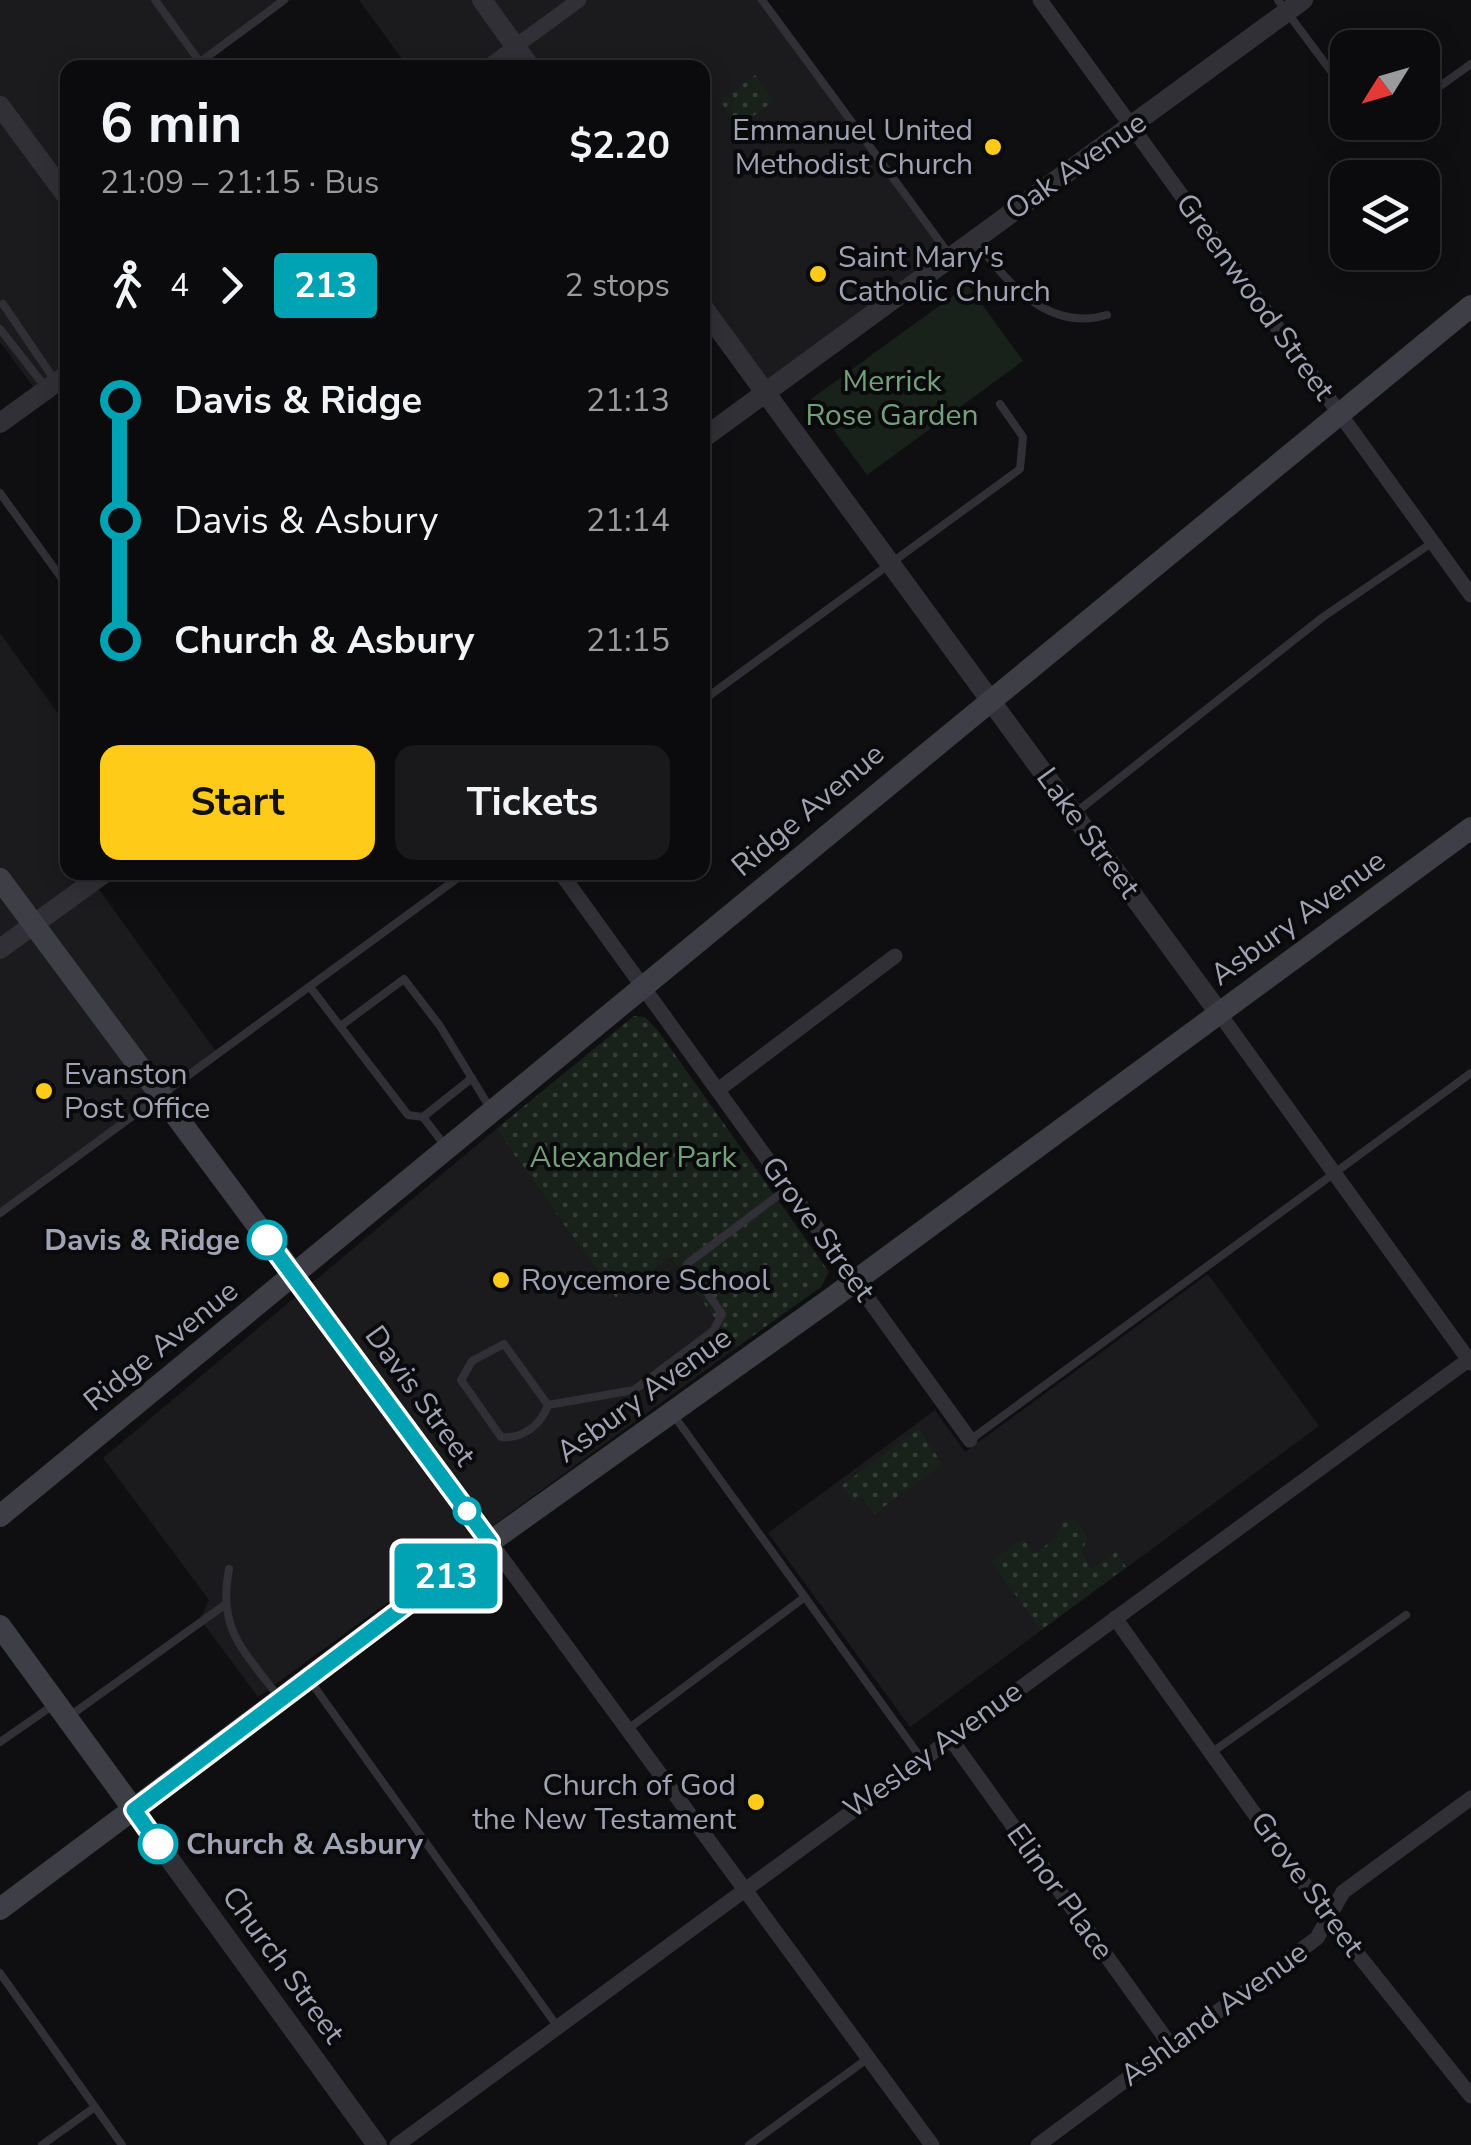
<!DOCTYPE html>
<html lang="en">
<head>
<meta charset="utf-8">
<style>
	:root { --surface:#0b0b0d; --page:#19191b; --text:#f1f3f6; --muted:#9a9b9d; --line:#2b2b2e; --accent:#ffcb19 }
	body { margin:0; font-family:"Nunito Sans",sans-serif; background:var(--page); color:var(--text); height:100vh; display:flex; flex-direction:column; font-size:38px; white-space:nowrap }
	* { box-sizing:border-box; margin:0 }
	p { font-size:32px; color:var(--muted) }
	.icon { flex:none; width:55px; height:55px; fill:none; stroke:currentColor; stroke-width:2; stroke-linecap:round; stroke-linejoin:round }
	.map { position:relative; flex:1; overflow:hidden }
	.drawer { position:absolute; left:60px; top:60px; width:650px; height:820px; display:flex; flex-direction:column; background:var(--surface); border-radius:20px; box-shadow:0 5px 25px #0003,0 0 0 2px var(--line) }
	.drawer>* { flex:none }
	.badge { padding:0 20px; border-radius:8px; font-size:35px; line-height:65px }
	.needle { width:65px; rotate:233deg }
	.tools { position:absolute; left:1330px; top:30px; display:grid; gap:20px }
	.tools a { display:grid; place-items:center; width:110px; height:110px; border-radius:20px; background:var(--surface); box-shadow:0 5px 25px #0003,0 0 0 2px var(--line); font-size:50px }
	.map>.badge { position:absolute; translate:-50% -50%; box-shadow:0 0 0 5px #fff }
	.legs { display:flex; align-items:center; gap:15px; height:110px; padding:0 40px; font-size:32px }
	.legs p { margin-inline-start:auto }
	.head { display:flex; align-items:center; justify-content:space-between; height:170px; padding:0 40px }
	h1 { font-size:55px; font-weight:700; line-height:75px }
	.button { display:flex; gap:20px; margin-top:auto; padding:20px 40px }
	.button a { flex:1; height:115px; border-radius:20px; background:var(--accent); color:#111; font-size:40px; font-weight:700; line-height:115px; text-align:center }
	.button a+a { background:var(--page); color:var(--text) }
	ul { padding:0 40px; list-style:none }
	li { display:flex; align-items:center; gap:35px; height:120px; font-size:38px }
	li i { display:grid; place-items:center; width:15px; height:100%; margin:0 12px; background:currentColor }
	li i::after { content:''; width:25px; height:25px; margin:-12px; border:8px solid; border-radius:50%; background:var(--surface) }
	li p { margin-inline-start:auto }
	li:first-child i { background:linear-gradient(#0000 50%,currentColor 0) }
	li:last-child i { background:linear-gradient(currentColor 50%,#0000 0) }
	.map>svg:first-child { display:block }
</style>
</head>
<body>
<div class="map">
<svg width="1471" height="2145" viewBox="0 0 1471 2145">
	<defs>
		<pattern id="grass-dots" width="8" height="8" patternUnits="userSpaceOnUse" patternTransform="scale(2.5)"><rect width="8" height="8" fill="#19211b"/><path d="M2 2h.1M6 6h.1" fill="none" stroke="#373e3a" stroke-width="1.8" stroke-linecap="round"/></pattern>
	</defs>
	<rect width="100%" height="100%" fill="#0f0f11"/>
	<g fill="#1b1b1e">
		<polygon points="0,0 291,0 200,67 68,68 67,378 41,397 0,342"/>
		<polygon points="359,0 761,0 949,255 766,392 703,306 702,68 408,67"/>
		<polygon points="0,633 67,726 68,872 110,873 95,884 220,1057 0,1218"/>
		<polygon points="496,1129 616,1298 669,1256 736,1348 258,1697 200,1619 209,1600 103,1458"/>
		<polygon points="1208,1274 1319,1426 910,1727 768,1533 935,1410 965,1452"/>
	</g>
	<g fill="url(#grass-dots)">
		<polygon points="755,75 774,101 739,126 720,101"/>
		<polygon points="634,1016 645,1017 659,1032 829,1272 821,1287 736,1348 670,1257 616,1298 496,1129"/>
		<polygon points="918,1429 943,1464 874,1514 862,1497 854,1503 841,1486"/>
		<polygon points="1075,1520 1088,1537 1081,1553 1092,1569 1116,1552 1126,1567 1041,1630 991,1561 1023,1539 1034,1554 1057,1537 1062,1521"/>
	</g>
	<polygon fill="#19211b" points="968,285 1023,361 867,475 811,399"/>
	<g fill="none" stroke-linecap="round" stroke-linejoin="round">
		<g stroke="#303036" stroke-width="8">
			<polyline points="155,0 200,62"/>
			<polyline points="762,0 949,254"/>
			<polyline points="1278,0 1348,94"/>
			<polyline points="192,68 284,0"/>
			<polyline points="1422,99 1471,64"/>
			<polyline points="1368,122 1376,132 1389,122"/>
			<path d="M976 242C1009 284 1048 332 1107 315"/>
			<polyline points="3,304 56,382"/>
			<polyline points="0,329 47,389"/>
			<polyline points="0,493 68,587"/>
			<polyline points="702,701 1020,469 1023,437 1000,404"/>
			<polyline points="1074,814 1323,617 1433,542"/>
			<polyline points="310,987 408,1115 423,1117 446,1147"/>
			<polyline points="342,1025 404,979 440,1026 490,1108"/>
			<polyline points="423,1117 472,1078"/>
			<polyline points="0,1213 466,872"/>
			<path d="M504 1344 548 1405C541 1425 523 1439 501 1437L461 1380 472 1361Z"/>
			<polyline points="548,1405 634,1390 713,1331 722,1314 687,1264 788,1188"/>
			<polyline points="672,1413 921,1758"/>
			<polyline points="970,1440 1471,1073"/>
			<path d="M229 1569C217 1629 244 1651 278 1696"/>
			<polyline points="311,1682 557,2026"/>
			<polyline points="71,1715 226,1604"/>
			<polyline points="628,1729 805,1597"/>
			<polyline points="0,1742 52,1706"/>
			<polyline points="1211,1753 1406,1615"/>
			<polyline points="0,1973 122,2145"/>
			<polyline points="42,2145 95,2107"/>
			<polyline points="749,2145 867,2059"/>
		</g>
		<g stroke="#303036" stroke-width="15">
			<polyline points="1040,0 1471,595"/>
			<polyline points="486,68 579,0"/>
			<polyline points="560,872 970,1440"/>
			<polyline points="1219,1013 1471,1363"/>
			<polyline points="718,1090 895,956"/>
			<polyline points="490,1542 932,2145"/>
			<polyline points="1115,1618 1328,1917 1471,2096"/>
			<polyline points="950,1738 1171,2046"/>
			<polyline points="397,2145 1471,1358"/>
			<polyline points="1038,2145 1317,1938 1343,1892 1471,1798"/>
		</g>
		<g stroke="#303036" stroke-width="20">
			<polyline points="482,0 531,68"/>
			<polyline points="0,106 68,198"/>
			<polyline points="702,306 1219,1013"/>
			<polyline points="0,423 68,374"/>
			<polyline points="702,439 1303,0"/>
			<polyline points="0,949 106,872"/>
			<polyline points="295,1276 490,1542"/>
			<polyline points="134,1810 377,2145"/>
		</g>
		<g stroke="#3e3f46" stroke-width="22">
			<polyline points="0,879 295,1276"/>
			<polyline points="0,1516 1471,306"/>
			<polyline points="0,1626 134,1810"/>
			<polyline points="0,1909 490,1542 832,1298 1471,828"/>
		</g>
	</g>
	<g fill="none" stroke-linecap="round" stroke-linejoin="round">
		<g stroke="#fff" stroke-width="22">
			<polyline id="line-1" points="158,1844 134,1810 490,1542 267,1240"/>
		</g>
		<use href="#line-1" stroke="#00a3b4" stroke-width="15"/>
	</g>
	<g fill="#ffcb19" stroke="#0a0a0c" stroke-width="4">
		<circle cx="993" cy="147" r="10"/>
		<circle cx="818" cy="274" r="10"/>
		<circle cx="44" cy="1091" r="10"/>
		<circle cx="501" cy="1280" r="10"/>
		<circle cx="756" cy="1802" r="10"/>
	</g>
	<g fill="#fff" stroke="#00a3b4" stroke-width="5">
		<circle cx="267" cy="1240" r="18"/>
		<circle cx="467" cy="1511" r="12"/>
		<circle cx="158" cy="1844" r="18"/>
	</g>
	<g text-anchor="middle" dominant-baseline="central" stroke-width="8" stroke-linejoin="round" paint-order="stroke">
		<g font-size="30" fill="#9fa3b3" stroke="#0a0a0c" text-anchor="start">
			<text x="973" y="130" text-anchor="end">Emmanuel United<tspan x="973" dy="34">Methodist Church</tspan></text>
			<text x="838" y="257">Saint Mary's<tspan x="838" dy="34">Catholic Church</tspan></text>
			<text x="64" y="1074">Evanston<tspan x="64" dy="34">Post Office</tspan></text>
			<text x="521" y="1280">Roycemore School</text>
			<text x="736" y="1785" text-anchor="end">Church of God<tspan x="736" dy="34">the New Testament</tspan></text>
		</g>
		<g font-size="30" fill="#9fa3b3" stroke="#0a0a0c">
			<text transform="translate(1076 166) rotate(-35)">Oak Avenue</text>
			<text transform="translate(1255 297) rotate(54)">Greenwood Street</text>
			<text transform="translate(808 810) rotate(-40)">Ridge Avenue</text>
			<text transform="translate(1088 833) rotate(54)">Lake Street</text>
			<text transform="translate(1298 918) rotate(-36)">Asbury Avenue</text>
			<text transform="translate(818 1229) rotate(54)">Grove Street</text>
			<text transform="translate(161 1346) rotate(-39)">Ridge Avenue</text>
			<text transform="translate(644 1395) rotate(-36)">Asbury Avenue</text>
			<text transform="translate(420 1396) rotate(54)">Davis Street</text>
			<text transform="translate(933 1750) rotate(-36)">Wesley Avenue</text>
			<text transform="translate(1307 1884) rotate(54)">Grove Street</text>
			<text transform="translate(1060 1892) rotate(54)">Elinor Place</text>
			<text transform="translate(283 1965) rotate(54)">Church Street</text>
			<text transform="translate(1214 2014) rotate(-36)">Ashland Avenue</text>
		</g>
		<g font-size="30" fill="#73a07b" stroke="#0a0a0c">
			<text x="892" y="381">Merrick<tspan x="892" dy="34">Rose Garden</tspan></text>
			<text x="633" y="1157">Alexander Park</text>
		</g>
		<g font-size="30" font-weight="bold" fill="#9fa3b3" stroke="#0a0a0c" text-anchor="end">
			<text x="240" y="1240">Davis &amp; Ridge</text>
			<text x="186" y="1844" text-anchor="start">Church &amp; Asbury</text>
		</g>
	</g>
</svg>
<div class="tools">
<a><svg class="needle" viewBox="-14 -14 28 28"><path d="M0-13l5 13h-10z" fill="#e53935"/><path d="M0 13l5-13h-10z" fill="#9a9b9d"/></svg></a>
<a><svg class="icon" aria-label="layers" viewBox="0 0 24 24"><path d="M12 4l9 5-9 5-9-5zM3 14l9 5 9-5"/></svg></a>
</div>
<b class="badge" style="left:446px;top:1576px;background:#00a3b4;color:#fff">213</b>
<section class="drawer">
<div class="head"><div><h1>6 min</h1><p>21:09 – 21:15 · Bus</p></div><b>$2.20</b></div>
<div class="legs"><svg class="icon" aria-label="walk" viewBox="0 0 24 24"><circle cx="13" cy="4" r="2"/><path d="M13 8l-2 6 4 7M11 14l-3 7M7 12l3-4h3l4 4"/></svg>4<svg class="icon" aria-label="forward" viewBox="0 0 24 24"><path d="M9 5l7 7-7 7"/></svg><b class="badge" style="background:#00a3b4;color:#fff">213</b><p>2 stops</p></div>
<ul>
<li><i style="color:#00a3b4"></i><b>Davis &amp; Ridge</b><p>21:13</p></li>
<li><i style="color:#00a3b4"></i><span>Davis &amp; Asbury</span><p>21:14</p></li>
<li><i style="color:#00a3b4"></i><b>Church &amp; Asbury</b><p>21:15</p></li>
</ul>
<div class="button"><a>Start</a><a>Tickets</a></div>
</section>
</div>
</body>
</html>
